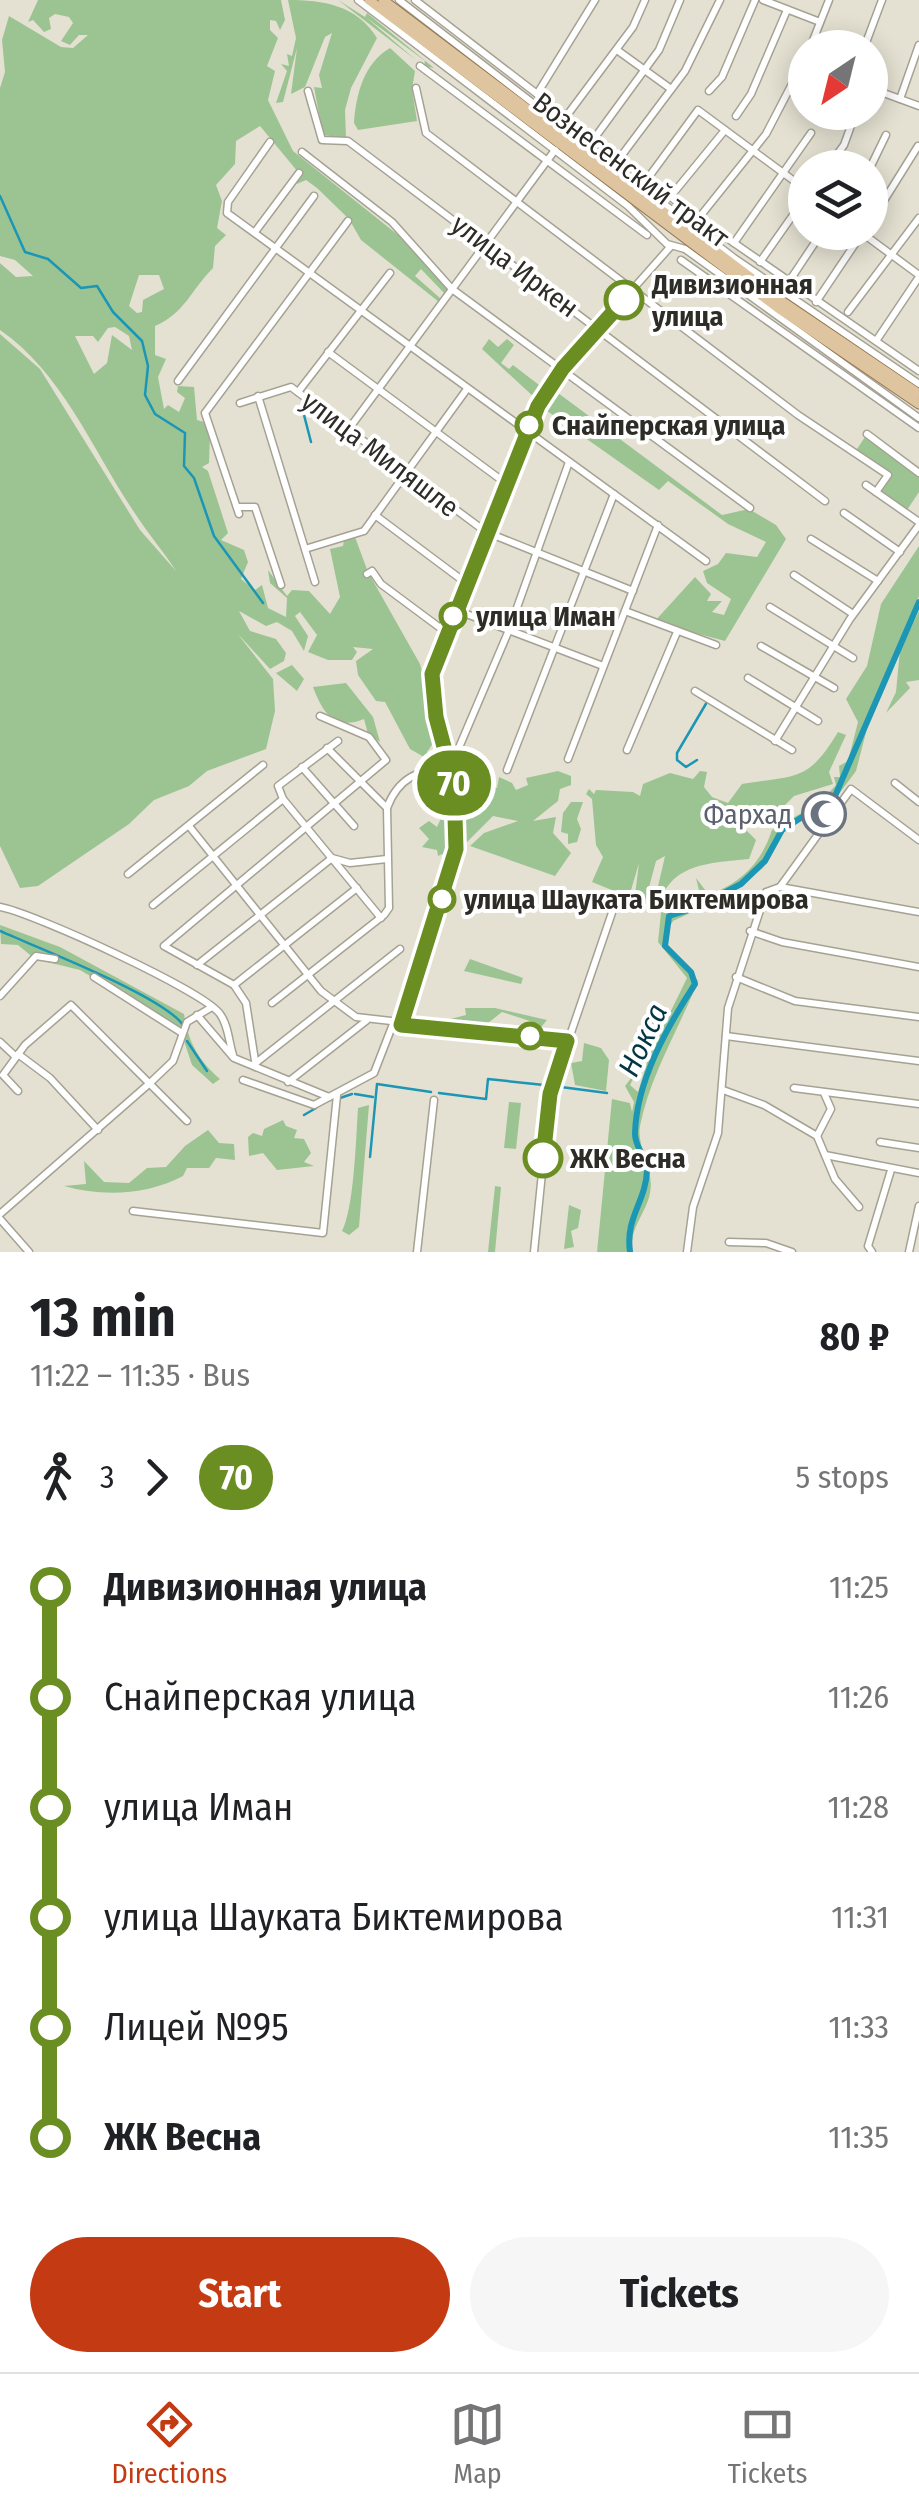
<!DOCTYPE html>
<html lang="en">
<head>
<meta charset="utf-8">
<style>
	:root { --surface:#fff; --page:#f6f6f6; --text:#202124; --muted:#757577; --line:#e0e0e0; --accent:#c43b13 }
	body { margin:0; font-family:"Fira Sans Condensed",sans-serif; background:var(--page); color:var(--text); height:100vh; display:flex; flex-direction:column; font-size:38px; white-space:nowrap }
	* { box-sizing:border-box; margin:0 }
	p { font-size:32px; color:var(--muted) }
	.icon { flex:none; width:55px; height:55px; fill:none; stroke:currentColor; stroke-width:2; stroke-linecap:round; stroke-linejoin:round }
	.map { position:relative; height:1252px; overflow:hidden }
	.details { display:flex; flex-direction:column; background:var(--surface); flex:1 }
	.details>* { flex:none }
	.badge { padding:0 20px; border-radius:32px; font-size:35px; line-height:65px }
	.needle { width:65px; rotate:215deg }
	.buttons { position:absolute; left:788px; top:30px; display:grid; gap:20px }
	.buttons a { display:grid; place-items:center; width:100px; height:100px; border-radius:50%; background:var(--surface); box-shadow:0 5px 25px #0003; font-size:50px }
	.map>.badge { position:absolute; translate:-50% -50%; box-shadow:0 0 0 5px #fff }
	.legs { display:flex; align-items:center; gap:15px; height:110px; padding:0 30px; font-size:32px }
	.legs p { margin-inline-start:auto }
	.summary { display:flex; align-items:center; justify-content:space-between; height:170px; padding:0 30px }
	h1 { font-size:55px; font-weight:700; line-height:75px }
	.cta { display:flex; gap:20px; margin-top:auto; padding:20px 30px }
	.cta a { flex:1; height:115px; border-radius:60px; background:var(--accent); color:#fff; font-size:40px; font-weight:700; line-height:115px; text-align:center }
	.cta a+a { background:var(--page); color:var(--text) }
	ul { padding:0 30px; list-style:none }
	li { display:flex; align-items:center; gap:35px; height:110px; font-size:38px }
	li i { display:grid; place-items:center; width:15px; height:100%; margin:0 12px; background:currentColor }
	li i::after { content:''; width:25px; height:25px; margin:-12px; border:8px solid; border-radius:50%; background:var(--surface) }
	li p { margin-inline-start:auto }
	li:first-child i { background:linear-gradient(#0000 50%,currentColor 0) }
	li:last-child i { background:linear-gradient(currentColor 50%,#0000 0) }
	.dock { display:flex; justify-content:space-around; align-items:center; height:140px; border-top:2px solid var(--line); background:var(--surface); font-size:28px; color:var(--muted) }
	.dock a { display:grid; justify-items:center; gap:5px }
	.dock .active { color:var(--accent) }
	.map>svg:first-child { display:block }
</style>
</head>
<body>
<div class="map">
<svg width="919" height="1252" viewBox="0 0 919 1252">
	<rect width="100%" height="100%" fill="#e4e1d2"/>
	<g fill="#9cc493" fill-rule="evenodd">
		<path d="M38 0H281L285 20 280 30 276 21 270 20V30L278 38 267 66 275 71 268 100 293 151 408 243 448 289 444 293 421 269 415 276 440 298 439 302 361 240 349 219 317 188 306 180 297 184 298 172 260 126 236 141 235 164 216 185 222 201 217 228 226 235 215 246 213 268C191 290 185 313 155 326V355L166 359 158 377 164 409 168 405 179 412 185 398 177 392 178 386 194 387 197 420 204 422 210 434 209 463 202 467 208 471 228 533 221 540 244 550 248 562 241 579 255 590 262 585 268 608 286 617 287 598 270 583 268 570 287 596 292 590 309 591 330 614 340 597 330 549 343 546 344 540 355 537 368 572 420 664 442 747 434 742 427 752 444 761 438 765 410 749 385 702 376 701 358 675 356 661 373 649 353 647 357 652 352 660H328L308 652 317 635 300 612 295 616 308 636 304 651 292 631 277 622 266 626 239 611 250 631 276 639 286 653 284 661 270 669 237 633 273 679 275 711 266 749 207 771 189 786 154 800 129 824 38 886 20 888 0 846V334L40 369 140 530 176 571C164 552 149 535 136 515 94 453 63 373 0 330V263L16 277 33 276 15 260 0 256V88L5 72 2 40 9 16 61 47 73 48 88 35H79L70 45 61 41 73 23 69 17 55 14 49 18 51 29 44 32 33 20 28 22ZM139 275H159L164 289 143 300 142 312 137 313 129 306ZM115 327 129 336 132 350 112 335 107 363 94 374 75 336H93L98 342 108 328Z"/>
		<path d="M288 0C323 0 357 5 377 38L351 88 345 110 346 138 323 135 314 87 322 88 319 75 332 33 325 37 305 87 291 94 297 48 283 102 276 103 287 71 281 64 289 66 287 54 292 56 296 38Z"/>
		<polygon points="338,0 365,17 367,13 434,68 424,66 425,61 367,18 416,60"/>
		<path d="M390 48 415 71 412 89 417 121 358 130 354 123C356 94 364 63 390 48Z"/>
		<polygon points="489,339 498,347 507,339 514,345 501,363 509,369 513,365 543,388 536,399 482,349"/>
		<polygon points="550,387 722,515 749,509 776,525 786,539 725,641 654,622 695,577 711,594 707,601 722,601 712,612 724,615 731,599 707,583 703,571 718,564 726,553 757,557 766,542 728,524 668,481 659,490 540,406"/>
		<polygon points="865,437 919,475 919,492 907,510 879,491 889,475 855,452"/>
		<path d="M919 546V596L869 721 856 771 839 794 775 838 763 868 727 896 673 921 666 933 668 946 698 981C679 1029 650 1075 640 1126 636 1147 655 1169 650 1193 646 1214 628 1229 633 1252H597L612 1099 630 1103 632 1112 634 1102 625 1086 638 1069 630 1085 638 1092 654 1040 643 1038 655 1018 659 1029 664 1025 687 978 658 942 661 913 670 906 701 899 696 878 709 895C742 882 761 863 772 830L819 803 836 785 834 777H840L839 766 848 761 858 722 846 699 867 666 881 604Z"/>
		<polygon points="919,611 919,680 906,682 910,688 886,713 896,692 900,650"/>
		<polygon points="292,665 304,679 297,691 276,673"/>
		<path d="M346 683 373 717 380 742 368 734 364 719C334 731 323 713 313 687Z"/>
		<path d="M838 732 846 735 829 772 833 784 794 796 780 810 783 821 777 825 770 815 740 824 756 840 749 859C710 863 668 863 659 908L654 904 665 856 656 861 643 910 635 895 639 863 629 897 592 882 603 857 596 845 592 799 586 794 589 789 594 794 596 790 633 792 640 796 643 784 670 773 693 779 700 771 707 772 704 787 712 797 728 803 742 784C797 775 808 782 838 732Z"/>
		<polygon points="558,771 571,776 571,785 560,789 558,801 533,821 556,817 553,833 571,853 555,876 470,846 484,833 518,821 493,816 465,844 460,843 458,776 497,788 499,777 512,783 516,790 528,785 526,778"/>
		<polygon points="432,776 446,776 451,803 443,812 453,811 449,851 438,856 437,850 422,847 429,839 419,828 429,821 437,827 442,816 429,795 410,778"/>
		<polygon points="571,802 583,802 577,819 581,829 577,842 568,844 568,834 561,832 563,813"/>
		<path d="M0 925 60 947 184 1014C188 1042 199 1061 220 1079L213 1084 192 1065 180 1029 80 970 35 959 18 945 1 944Z"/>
		<polygon points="470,959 523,978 521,984 464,971"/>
		<polygon points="465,1008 495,1008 547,1020 537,1032 533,1022 502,1012 483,1027 435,1023 466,1015"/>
		<polygon points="584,1043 601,1048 609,1060 606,1091 575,1085 571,1063 582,1061"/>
		<polygon points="509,1102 521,1103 516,1149 504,1148"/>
		<path d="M369 1105 359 1227 349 1235 342 1231C354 1208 356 1139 358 1108Z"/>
		<polygon points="283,1120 286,1126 297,1130 294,1138 304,1139 311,1153 304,1162 314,1166 277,1170 263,1153 249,1156 248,1137 253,1133 262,1136 264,1129"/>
		<path d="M208 1130 219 1143 234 1144 235 1160 216 1158 209 1168H187L183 1176C147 1195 103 1197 64 1186L86 1184 84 1161 104 1182 129 1183 147 1168 166 1167 185 1146Z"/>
		<polygon points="495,1186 501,1187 495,1252 488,1252"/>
		<polygon points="569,1205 581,1210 578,1228 571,1231 574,1247 564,1249"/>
	</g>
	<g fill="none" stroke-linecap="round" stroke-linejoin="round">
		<g stroke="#1b96b5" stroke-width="2.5">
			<polyline points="0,196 25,252 48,259 81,288 97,286 113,312 142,341 148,366 145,395 155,414 185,433 184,466 194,478 214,536 263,603"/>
			<polyline points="304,415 311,442"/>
			<polyline points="697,760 686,767 677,760 677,753 707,702"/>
			<path d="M0 931C38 948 163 996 183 1025"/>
			<polyline points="187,1041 207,1071"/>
			<polyline points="561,1087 607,1093"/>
			<polyline points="439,1093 486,1099 488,1079 544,1085 556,1049 552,1043"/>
			<polyline points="355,1094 373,1097"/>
			<polyline points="340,1098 352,1094"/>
			<polyline points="304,1115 316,1108"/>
			<polyline points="370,1157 377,1084 431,1092"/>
		</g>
		<path stroke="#1b96b5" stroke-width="6" d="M630 1252C625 1217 646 1202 647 1170 647 1157 635 1148 635 1134 636 1082 667 1027 695 984L691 972 665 946 669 916 695 908 741 884 765 861 782 830 835 796 919 602"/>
		<g stroke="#a5a294" stroke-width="9">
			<g id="minor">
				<polyline points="358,0 628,206 667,244 685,249 919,418"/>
				<polyline points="399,0 734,258 919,384"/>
				<polyline points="415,0 698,218 919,371"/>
				<polyline points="763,0 820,22"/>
				<polyline points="810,48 829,0"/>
				<polyline points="864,48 882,0"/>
				<polyline points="617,50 671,89"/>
				<polyline points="420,66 647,235"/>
				<polyline points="416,88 426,133 798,415 888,475 876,492"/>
				<polyline points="870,88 919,106"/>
				<polyline points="308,91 322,140 348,141 825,501"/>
				<polyline points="709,91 722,77 755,0"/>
				<polyline points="537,94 595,0"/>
				<polyline points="900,99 919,45"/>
				<polyline points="736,116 751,94 787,10"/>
				<polyline points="565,118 633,27 645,0"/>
				<polyline points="270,142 228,202 227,213 706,561"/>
				<polyline points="588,147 659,50 680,0"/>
				<polyline points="302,152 392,222 452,289 750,508"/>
				<polyline points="619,159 685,71 720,0"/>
				<polyline points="827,168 844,145 852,123"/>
				<polyline points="870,168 886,135"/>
				<polyline points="648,178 698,110 805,189"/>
				<polyline points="671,196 725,130"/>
				<polyline points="698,219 766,134 805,59"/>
				<polyline points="870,223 918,146"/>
				<polyline points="255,232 299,173"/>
				<polyline points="862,233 919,275"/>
				<polyline points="734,243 811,133"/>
				<polyline points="681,260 919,428"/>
				<polyline points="760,262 805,198"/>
				<polyline points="788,283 822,232"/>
				<polyline points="816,302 863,232"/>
				<polyline points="848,312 919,218"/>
				<polyline points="876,341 919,277"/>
				<polyline points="328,352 504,482"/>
				<polyline points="178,381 314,196"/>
				<polyline points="298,392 390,273"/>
				<polyline points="258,396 315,582"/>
				<polyline points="240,403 291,387 486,532 633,591"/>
				<polyline points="348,430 555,150"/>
				<polyline points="867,434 919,473"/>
				<polyline points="866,485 919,522"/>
				<polyline points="237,507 255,507 281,585"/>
				<polyline points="844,513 900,552"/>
				<polyline points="239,514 205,413 348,221"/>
				<polyline points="375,515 466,583"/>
				<polyline points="811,539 878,581"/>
				<polyline points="305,549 364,531 467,389"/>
				<polyline points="367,574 372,571 381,584 447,633"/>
				<polyline points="794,575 853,614"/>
				<polyline points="770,607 853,658"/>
				<polyline points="456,610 603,666"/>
				<polyline points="625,611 716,645"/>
				<polyline points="761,646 834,688"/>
				<polyline points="748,678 818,721"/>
				<polyline points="695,691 792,750"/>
				<polyline points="338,741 278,786 283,799 381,918"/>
				<polyline points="775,741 850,619 919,525"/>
				<polyline points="327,748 387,808"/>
				<polyline points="627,750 677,632"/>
				<polyline points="568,759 658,525"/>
				<polyline points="452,764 509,630 569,462"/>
				<polyline points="302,767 354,826"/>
				<polyline points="507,770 614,494"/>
				<polyline points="895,783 919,802"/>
				<polyline points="189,826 321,991 356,1017 567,1041"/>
				<polyline points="128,874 263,765"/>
				<polyline points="780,887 919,912"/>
				<polyline points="153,905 283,799"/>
				<path d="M0 907C31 912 204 991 220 1014 229 1026 229 1045 234 1058L329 1097"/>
				<polyline points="750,931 782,942 919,967"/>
				<polyline points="197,965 332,858 350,863 387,859"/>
				<polyline points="94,977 182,1033"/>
				<polyline points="736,977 795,1001 919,1017"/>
				<polyline points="234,985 164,946 386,760 369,737 320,716"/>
				<polyline points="0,996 36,956 55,959"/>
				<path d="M272 1003 384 915 389 908 387 808C398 777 420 770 451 765"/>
				<polyline points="197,1015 233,1057"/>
				<path d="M401 1025C422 955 459 883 457 810 455 764 427 720 432 674L537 405 563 368 671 246"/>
				<polyline points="726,1036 919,1061"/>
				<polyline points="0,1042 16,1057"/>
				<polyline points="18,1054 50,1078 98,1130"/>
				<polyline points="257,1062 400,949"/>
				<polyline points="256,1067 246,1003 234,985 357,888"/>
				<polyline points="243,1080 314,1105 374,1073 393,1024"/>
				<polyline points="288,1082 366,1021"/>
				<polyline points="794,1088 919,1104"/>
				<polyline points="723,1090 764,1105 817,1136"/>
				<polyline points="18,1091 3,1075 25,1045 71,1005 187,1121"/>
				<polyline points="817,1136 835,1179 859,1207"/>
				<polyline points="817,1136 831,1109 824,1093"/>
				<polyline points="880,1142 919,1148"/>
				<polyline points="825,1155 919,1173"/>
				<polyline points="133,1211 323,1233 337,1095"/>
				<polyline points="0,1214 150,1083 173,1061 187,1022 212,1007"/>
				<polyline points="0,1219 29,1252"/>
				<polyline points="729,1242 766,1243 792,1252"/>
				<polyline points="417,1252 434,1100"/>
				<polyline points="534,1252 550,1094 616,901"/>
				<polyline points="687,1252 693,1207 718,1133 728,1008 766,892 780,887 851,789 919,840"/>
				<polyline points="872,1252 868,1246 891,1170"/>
				<polyline points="909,1252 919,1206"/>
			</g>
		</g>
		<g stroke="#93754c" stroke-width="11">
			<g id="major">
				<polyline points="369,0 778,308 919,404"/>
				<polyline points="383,0 783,302 919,394"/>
			</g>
		</g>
		<use href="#minor" stroke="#fff" stroke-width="6"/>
		<use href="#major" stroke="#dfc4a0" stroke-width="9"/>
	</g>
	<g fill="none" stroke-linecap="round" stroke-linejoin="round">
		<g stroke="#fff" stroke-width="22">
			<polyline id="line-1" points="543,1158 550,1094 567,1041 401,1025 456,849 454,784 436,717 432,674 538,406 563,368 624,300"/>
		</g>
		<use href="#line-1" stroke="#6b8e23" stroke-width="15"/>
	</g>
	<defs>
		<g id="mosque-ring" transform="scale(2.25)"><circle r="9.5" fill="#fff" stroke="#6b7280" stroke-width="1.5"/><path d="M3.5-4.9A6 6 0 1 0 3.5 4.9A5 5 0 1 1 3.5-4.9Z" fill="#6b7280"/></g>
	</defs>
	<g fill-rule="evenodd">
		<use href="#mosque-ring" x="824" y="814"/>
	</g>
	<g fill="#fff" stroke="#6b8e23" stroke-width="5">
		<circle cx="624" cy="300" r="18"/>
		<circle cx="529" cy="425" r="12"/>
		<circle cx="453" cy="616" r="12"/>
		<circle cx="442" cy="899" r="12"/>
		<circle cx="530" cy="1036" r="12"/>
		<circle cx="543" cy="1158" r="18"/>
	</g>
	<g text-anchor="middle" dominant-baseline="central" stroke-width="8" stroke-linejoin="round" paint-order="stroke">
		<g font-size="28" fill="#2d2c26" stroke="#fff">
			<text transform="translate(631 170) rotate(37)">Вознесенский тракт</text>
			<text transform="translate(515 266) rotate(37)">улица Иркен</text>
			<text transform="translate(380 454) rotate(37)">улица Миляшле</text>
		</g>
		<g font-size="28" font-weight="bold" fill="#2d2c26" stroke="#fff" text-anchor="start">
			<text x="652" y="284">Дивизионная<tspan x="652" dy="32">улица</tspan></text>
			<text x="552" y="425">Снайперская улица</text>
			<text x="476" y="616">улица Иман</text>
			<text x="464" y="899">улица Шауката Биктемирова</text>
			<text x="570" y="1158">ЖК Весна</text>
		</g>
		<g font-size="28" fill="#5b616d" stroke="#fff" text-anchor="end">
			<text x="792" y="814">Фархад</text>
		</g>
		<g font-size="30" font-style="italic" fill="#023643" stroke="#fff">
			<text transform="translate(643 1040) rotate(-65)">Нокса</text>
		</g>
	</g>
</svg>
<div class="buttons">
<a><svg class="needle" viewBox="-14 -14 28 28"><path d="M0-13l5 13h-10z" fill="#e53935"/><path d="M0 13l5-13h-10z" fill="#757577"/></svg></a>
<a><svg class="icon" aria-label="layers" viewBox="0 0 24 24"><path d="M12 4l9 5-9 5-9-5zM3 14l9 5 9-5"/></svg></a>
</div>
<b class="badge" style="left:454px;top:783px;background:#6b8e23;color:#fff">70</b>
</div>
<section class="details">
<div class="summary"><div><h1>13 min</h1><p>11:22 – 11:35 · Bus</p></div><b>80 ₽</b></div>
<div class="legs"><svg class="icon" aria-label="walk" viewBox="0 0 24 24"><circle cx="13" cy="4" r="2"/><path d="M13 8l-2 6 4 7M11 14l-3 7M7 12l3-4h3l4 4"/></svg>3<svg class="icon" aria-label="forward" viewBox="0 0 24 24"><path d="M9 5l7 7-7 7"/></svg><b class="badge" style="background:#6b8e23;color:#fff">70</b><p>5 stops</p></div>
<ul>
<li><i style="color:#6b8e23"></i><b>Дивизионная улица</b><p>11:25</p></li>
<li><i style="color:#6b8e23"></i><span>Снайперская улица</span><p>11:26</p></li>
<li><i style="color:#6b8e23"></i><span>улица Иман</span><p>11:28</p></li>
<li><i style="color:#6b8e23"></i><span>улица Шауката Биктемирова</span><p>11:31</p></li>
<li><i style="color:#6b8e23"></i><span>Лицей №95</span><p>11:33</p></li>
<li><i style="color:#6b8e23"></i><b>ЖК Весна</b><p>11:35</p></li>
</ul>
<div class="cta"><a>Start</a><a>Tickets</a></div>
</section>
<nav class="dock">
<a class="active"><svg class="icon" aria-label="directions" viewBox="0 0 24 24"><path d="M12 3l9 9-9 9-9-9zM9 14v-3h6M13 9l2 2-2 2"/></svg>Directions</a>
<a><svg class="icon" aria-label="map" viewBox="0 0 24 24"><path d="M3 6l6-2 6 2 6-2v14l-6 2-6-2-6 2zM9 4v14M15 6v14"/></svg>Map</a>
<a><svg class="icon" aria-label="tickets" viewBox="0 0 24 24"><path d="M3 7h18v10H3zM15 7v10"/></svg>Tickets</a>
</nav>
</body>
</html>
